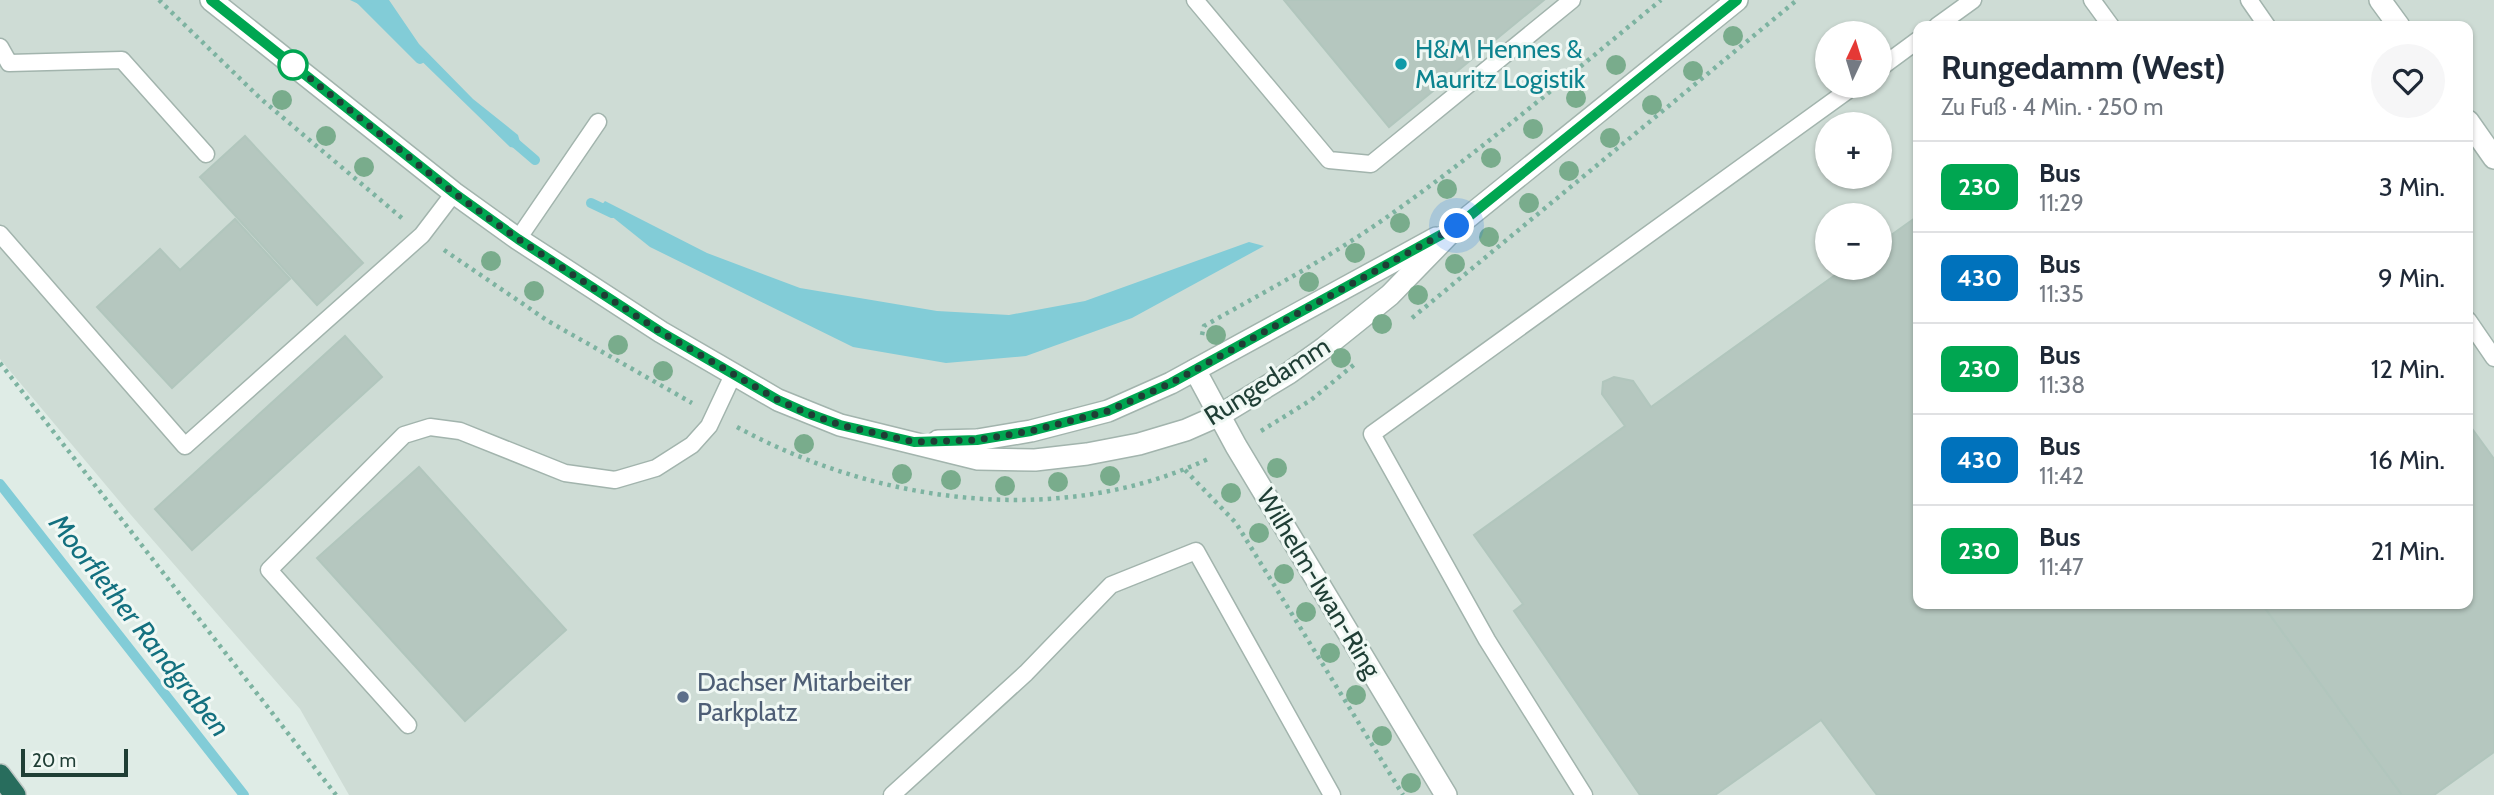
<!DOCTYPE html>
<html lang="de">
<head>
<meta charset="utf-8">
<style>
	:root { --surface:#fff; --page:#f6f6f7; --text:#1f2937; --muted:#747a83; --line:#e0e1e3 }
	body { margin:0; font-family:Cabin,sans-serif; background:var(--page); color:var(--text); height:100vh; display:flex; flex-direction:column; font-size:26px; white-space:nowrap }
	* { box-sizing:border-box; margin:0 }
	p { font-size:23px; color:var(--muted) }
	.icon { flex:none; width:38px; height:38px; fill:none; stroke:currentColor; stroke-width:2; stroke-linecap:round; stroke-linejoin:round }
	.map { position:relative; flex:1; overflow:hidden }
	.side { position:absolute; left:1913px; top:21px; width:560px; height:588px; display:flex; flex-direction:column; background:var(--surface); border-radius:14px; box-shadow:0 2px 5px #0004 }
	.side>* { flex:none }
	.badge { padding:0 14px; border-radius:10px; font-size:24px; line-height:46px }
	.needle { width:46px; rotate:4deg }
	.tools { position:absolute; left:1815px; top:21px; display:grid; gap:14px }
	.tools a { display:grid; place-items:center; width:77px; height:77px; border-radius:50%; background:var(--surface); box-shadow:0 2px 5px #0004; font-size:35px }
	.scale { position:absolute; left:21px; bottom:18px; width:107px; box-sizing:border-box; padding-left:7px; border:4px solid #1f3e35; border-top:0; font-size:19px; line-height:24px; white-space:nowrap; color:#1f3e35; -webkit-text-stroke:5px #f0f8f4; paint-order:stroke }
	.you { position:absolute; width:35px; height:35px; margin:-18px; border:5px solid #fff; border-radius:50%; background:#1a73e8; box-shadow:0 0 0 10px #1a73e833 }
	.map>.badge { position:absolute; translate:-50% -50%; box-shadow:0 0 0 4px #fff }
	.round { display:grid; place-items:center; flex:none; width:74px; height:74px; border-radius:37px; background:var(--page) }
	.overview { display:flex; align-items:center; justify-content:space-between; height:119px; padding:0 28px }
	h1 { font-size:33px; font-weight:700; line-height:52px }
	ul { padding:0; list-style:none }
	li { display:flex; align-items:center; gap:21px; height:91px; padding:0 28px; border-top:2px solid var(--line) }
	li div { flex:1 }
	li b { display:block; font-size:26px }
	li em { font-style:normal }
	li .badge { min-width:77px; font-weight:700; text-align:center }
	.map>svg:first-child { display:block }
</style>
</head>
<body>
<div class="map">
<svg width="2494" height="795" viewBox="0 0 2494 795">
	<rect width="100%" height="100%" fill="#dfece6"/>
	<path fill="#cedcd5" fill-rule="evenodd" d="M0 0H2494V795H349L300 709 131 515 0 359ZM1918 26H2468V604H1918ZM1827 33H1880V86H1827ZM1827 124H1880V177H1827ZM1827 215H1880V268H1827Z"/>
	<g fill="#82ccd7">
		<polygon points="350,0 389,0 419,44 473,99 518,135 522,149 510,147 367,8"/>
		<polygon points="605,201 707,253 800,288 937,311 1009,315 1085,301 1249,242 1264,246 1132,318 1026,356 946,363 853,347 650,247 600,207"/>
	</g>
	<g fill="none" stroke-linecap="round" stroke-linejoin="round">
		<g stroke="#82ccd7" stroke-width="10">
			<polyline points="361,0 420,59"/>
			<polyline points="514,142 535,160"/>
			<polyline points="591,203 612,213"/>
			<polyline points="0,484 244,795"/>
		</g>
	</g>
	<g fill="#b5c7bf" stroke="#b1c6bd" stroke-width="2">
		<polygon points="1284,0 1544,0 1389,127"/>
		<polygon points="245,136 363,263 317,305 200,177"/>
		<polygon points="1918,216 1918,604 2262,604 2402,795 1877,795 1821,720 1715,795 1640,795 1514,611 1523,604 1474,535 1625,426 1602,394 1603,382 1614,377 1633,381 1651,407 1845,268 1880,268 1880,243"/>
		<polygon points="235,219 290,279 172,388 97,307 160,249 180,270"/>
		<polygon points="345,336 382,377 192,550 155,509"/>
		<polygon points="2468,423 2494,459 2494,752 2434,795 2402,795 2262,604 2468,604"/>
		<polygon points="419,467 566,630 465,721 317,558"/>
	</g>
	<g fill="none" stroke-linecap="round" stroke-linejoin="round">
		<g stroke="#a2b4ad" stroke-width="19">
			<g id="lane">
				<polyline points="1195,0 1329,160 1371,164 1572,0"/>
				<polyline points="2092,0 2111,26"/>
				<polyline points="2249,0 2267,26"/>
				<polyline points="1937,26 1973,0"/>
				<polyline points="0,47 9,63 122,60 206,154"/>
				<polyline points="1880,68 1918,40"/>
				<polyline points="0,234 185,446 422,235 454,193"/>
				<polyline points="518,239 598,122"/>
				<polyline points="2468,320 2494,358"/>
				<polyline points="408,725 269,570 404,435 430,427 460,431 565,473 615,480 656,468 692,445 709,426 733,375"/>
				<polyline points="892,795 1026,673 1111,585 1196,551 1332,795"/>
				<polyline points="1584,795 1487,640 1372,434 1854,86"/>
			</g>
		</g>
		<g stroke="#a2b4ad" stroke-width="24">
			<g id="street">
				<polyline points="211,0 454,193 518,239 661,332 778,400 840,425 978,459 1035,460 1087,454 1139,444 1186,430 1220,415 1289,373 1324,348 1390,295 1457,226 1737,0"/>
				<polyline points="2380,0 2399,26"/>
				<polyline points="2468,121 2494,158"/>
				<polyline points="1195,370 1236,446 1446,795"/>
				<polyline points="938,441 977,440 1031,431 1108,411 1171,383 1436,238"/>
			</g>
		</g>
		<g stroke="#c0c9c6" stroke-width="24">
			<polyline id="highway" points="0,775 15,795"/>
		</g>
		<g stroke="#7db3a1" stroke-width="4.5" stroke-dasharray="3.5 5" stroke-linecap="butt">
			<polyline points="159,0 261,99 403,219"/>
			<polyline points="444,250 548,321 692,403"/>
			<polyline points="1412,318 1797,0"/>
			<path d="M1202 335 1204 326C1266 291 1329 258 1387 217 1482 150 1571 74 1661 0"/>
			<polyline points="0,363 336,795"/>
			<path d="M737 427C878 504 1061 529 1210 458"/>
			<polyline points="1261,431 1311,400 1356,363"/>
			<polyline points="1185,470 1236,523 1403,795"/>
		</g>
		<use href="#lane" stroke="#fff" stroke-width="16"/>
		<use href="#street" stroke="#fff" stroke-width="21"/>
		<use href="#highway" stroke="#286d5d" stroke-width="21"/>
	</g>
	<g fill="#79ac8c">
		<circle cx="1733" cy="36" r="10"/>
		<circle cx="1616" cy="65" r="10"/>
		<circle cx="1693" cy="71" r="10"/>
		<circle cx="1576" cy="98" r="10"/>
		<circle cx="282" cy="100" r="10"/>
		<circle cx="1652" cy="105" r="10"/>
		<circle cx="1533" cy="129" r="10"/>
		<circle cx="326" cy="136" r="10"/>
		<circle cx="1610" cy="138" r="10"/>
		<circle cx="1491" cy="158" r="10"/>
		<circle cx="364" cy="167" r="10"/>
		<circle cx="1569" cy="171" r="10"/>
		<circle cx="1447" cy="189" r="10"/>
		<circle cx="1529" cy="203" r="10"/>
		<circle cx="1400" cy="223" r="10"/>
		<circle cx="1489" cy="237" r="10"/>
		<circle cx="1355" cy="253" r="10"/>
		<circle cx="491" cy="261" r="10"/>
		<circle cx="1455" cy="264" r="10"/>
		<circle cx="1309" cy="282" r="10"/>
		<circle cx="534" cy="291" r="10"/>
		<circle cx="1418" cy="295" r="10"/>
		<circle cx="1382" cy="324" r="10"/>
		<circle cx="1216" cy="335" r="10"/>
		<circle cx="618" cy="345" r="10"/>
		<circle cx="1341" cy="358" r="10"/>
		<circle cx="663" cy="371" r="10"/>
		<circle cx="804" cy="444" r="10"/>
		<circle cx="1277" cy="468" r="10"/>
		<circle cx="902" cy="474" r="10"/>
		<circle cx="1110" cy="476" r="10"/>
		<circle cx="951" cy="480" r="10"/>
		<circle cx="1058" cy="482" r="10"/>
		<circle cx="1005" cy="486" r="10"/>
		<circle cx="1231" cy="493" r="10"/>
		<circle cx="1259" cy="533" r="10"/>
		<circle cx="1284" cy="574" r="10"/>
		<circle cx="1306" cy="612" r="10"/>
		<circle cx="1330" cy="653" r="10"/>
		<circle cx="1356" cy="695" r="10"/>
		<circle cx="1382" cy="736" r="10"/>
		<circle cx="1411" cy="783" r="10"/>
	</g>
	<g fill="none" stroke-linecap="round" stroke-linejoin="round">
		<g stroke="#fff" stroke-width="16">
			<polyline id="line" points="211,0 454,193 518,239 661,332 778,400 807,413 840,425 914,442 977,440 1031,431 1108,411 1171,383 1457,226 1737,0"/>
		</g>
		<use href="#line" stroke="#00a651" stroke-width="10"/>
		<polyline stroke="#1f3e35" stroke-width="7" stroke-dasharray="0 12.6" points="293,65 292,64 454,193 518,239 661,332 778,400 807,413 840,425 914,442 977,440 1031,431 1108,411 1171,383 1457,226"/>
	</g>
	<circle fill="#0f9aa8" stroke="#f0f8f4" stroke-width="2.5" cx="1401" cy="64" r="7"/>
	<circle fill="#fff" stroke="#00a651" stroke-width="3.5" cx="293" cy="65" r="14"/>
	<circle fill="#5c6f8a" stroke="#f0f8f4" stroke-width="2.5" cx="683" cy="697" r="7"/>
	<g text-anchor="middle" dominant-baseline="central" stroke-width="6" stroke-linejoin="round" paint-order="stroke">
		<g font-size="26" fill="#0d838f" stroke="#f0f8f4" text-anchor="start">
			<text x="1415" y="49">H&amp;M Hennes &amp;<tspan x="1415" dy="30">Mauritz Logistik</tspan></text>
		</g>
		<g font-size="26" fill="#1f3e35" stroke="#f0f8f4">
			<text transform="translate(1267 381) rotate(-32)">Rungedamm</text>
			<text transform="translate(1319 583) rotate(59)">Wilhelm-Iwan-Ring</text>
		</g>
		<g font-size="26" fill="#4e5e75" stroke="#f0f8f4" text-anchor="start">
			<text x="697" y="682">Dachser Mitarbeiter<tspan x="697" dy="30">Parkplatz</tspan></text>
		</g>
		<g font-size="28" font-style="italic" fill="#13707f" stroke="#f0f8f4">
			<text transform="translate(140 625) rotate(52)">Moorflether Randgraben</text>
		</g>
	</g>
</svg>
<div class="tools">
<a><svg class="needle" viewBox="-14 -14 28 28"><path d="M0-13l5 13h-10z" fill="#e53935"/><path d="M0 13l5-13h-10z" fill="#747a83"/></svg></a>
<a>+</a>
<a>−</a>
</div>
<div class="scale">20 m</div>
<div class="you" style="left:1457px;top:226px"></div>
<section class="side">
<div class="overview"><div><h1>Rungedamm (West)</h1><p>Zu Fuß · 4 Min. · 250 m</p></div><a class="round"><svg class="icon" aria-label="heart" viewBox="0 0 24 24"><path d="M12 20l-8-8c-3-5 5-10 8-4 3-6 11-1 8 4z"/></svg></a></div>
<ul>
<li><span class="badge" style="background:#00a651;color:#fff">230</span><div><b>Bus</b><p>11:29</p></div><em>3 Min.</em></li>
<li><span class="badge" style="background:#0072bc;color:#fff">430</span><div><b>Bus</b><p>11:35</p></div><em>9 Min.</em></li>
<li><span class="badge" style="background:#00a651;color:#fff">230</span><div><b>Bus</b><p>11:38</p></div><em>12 Min.</em></li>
<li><span class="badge" style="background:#0072bc;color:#fff">430</span><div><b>Bus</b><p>11:42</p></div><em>16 Min.</em></li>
<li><span class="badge" style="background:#00a651;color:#fff">230</span><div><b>Bus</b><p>11:47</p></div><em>21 Min.</em></li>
</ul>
</section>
</div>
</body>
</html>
